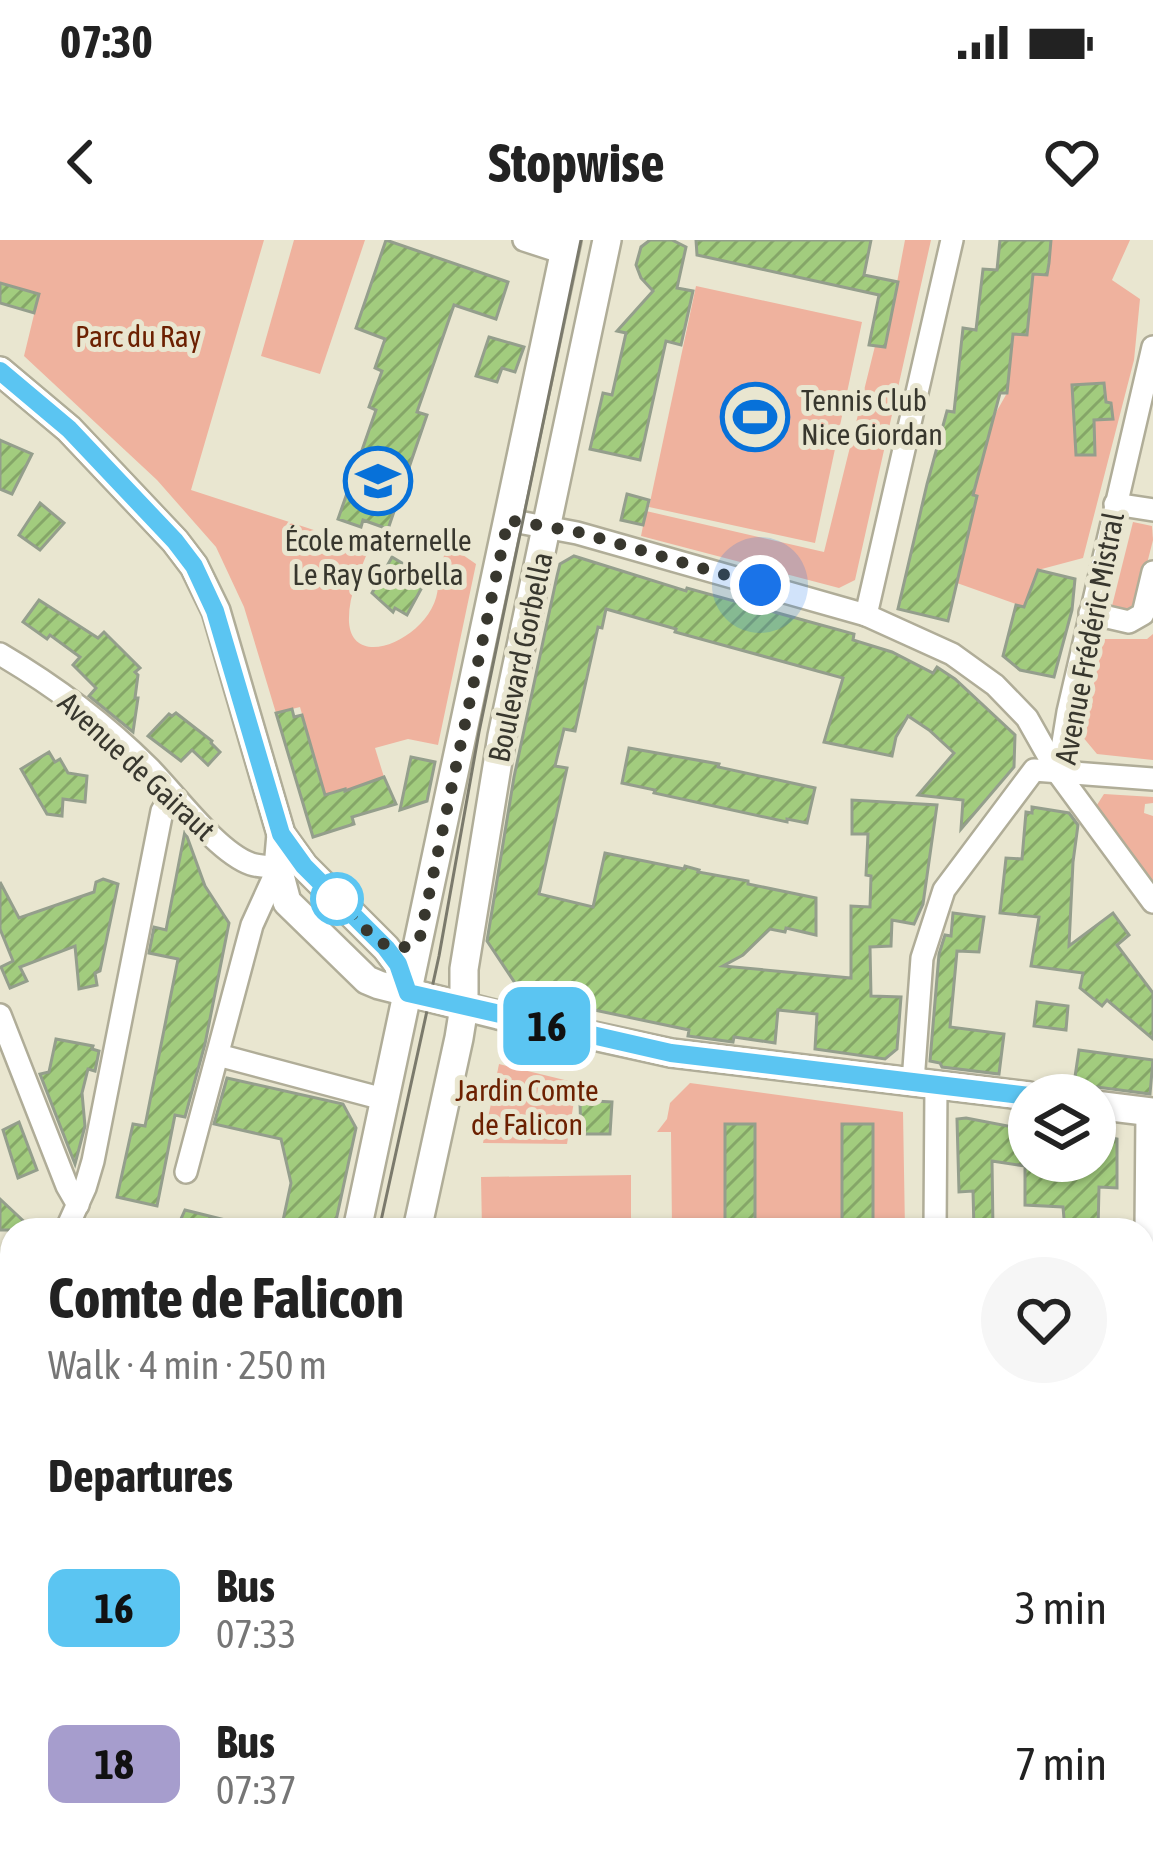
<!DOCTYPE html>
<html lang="en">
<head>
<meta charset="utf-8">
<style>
	:root { --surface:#fff; --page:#f6f6f6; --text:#222; --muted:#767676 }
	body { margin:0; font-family:"Asap Condensed",sans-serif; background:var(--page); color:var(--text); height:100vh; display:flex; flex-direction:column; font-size:45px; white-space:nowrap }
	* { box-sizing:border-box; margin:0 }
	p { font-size:39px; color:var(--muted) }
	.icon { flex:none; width:66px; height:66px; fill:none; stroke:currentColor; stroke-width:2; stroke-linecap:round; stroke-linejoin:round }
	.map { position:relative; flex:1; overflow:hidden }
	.details { position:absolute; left:0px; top:978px; width:1155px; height:651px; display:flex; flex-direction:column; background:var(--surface); border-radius:36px 36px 0 0; box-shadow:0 3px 9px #0004 }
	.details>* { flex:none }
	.badge { padding:0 24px; border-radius:18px; font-size:42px; line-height:78px }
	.fabs { position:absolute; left:1008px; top:834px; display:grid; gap:24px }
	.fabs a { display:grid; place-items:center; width:108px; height:108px; border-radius:50%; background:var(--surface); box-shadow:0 3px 9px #0004; font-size:60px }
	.you { position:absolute; width:60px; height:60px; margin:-30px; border:9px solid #fff; border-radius:50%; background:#1a73e8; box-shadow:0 0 0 18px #1a73e833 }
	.map>.badge { position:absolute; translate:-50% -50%; box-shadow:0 0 0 6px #fff }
	h2 { padding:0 48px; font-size:45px; line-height:108px }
	.round { display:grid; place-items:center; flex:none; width:126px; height:126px; border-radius:63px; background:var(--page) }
	.overview { display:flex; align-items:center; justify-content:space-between; height:204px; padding:0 48px }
	h1 { font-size:57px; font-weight:700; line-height:90px }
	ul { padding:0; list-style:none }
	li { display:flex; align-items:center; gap:36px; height:156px; padding:0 48px }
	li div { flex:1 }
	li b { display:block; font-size:45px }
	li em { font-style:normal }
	li .badge { min-width:132px; font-weight:700; text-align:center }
	.status { display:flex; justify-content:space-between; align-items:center; height:84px; padding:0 60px; background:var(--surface); direction:ltr }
	.status svg { height:33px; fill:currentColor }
	header { display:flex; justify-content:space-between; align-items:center; height:156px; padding:0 48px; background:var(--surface); font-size:54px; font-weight:700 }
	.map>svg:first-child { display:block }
</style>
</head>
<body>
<div class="status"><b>07:30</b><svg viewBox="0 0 49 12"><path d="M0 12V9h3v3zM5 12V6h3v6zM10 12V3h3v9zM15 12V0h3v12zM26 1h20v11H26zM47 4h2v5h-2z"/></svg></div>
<header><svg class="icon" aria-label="back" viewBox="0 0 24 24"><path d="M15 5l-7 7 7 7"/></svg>Stopwise<svg class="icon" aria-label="heart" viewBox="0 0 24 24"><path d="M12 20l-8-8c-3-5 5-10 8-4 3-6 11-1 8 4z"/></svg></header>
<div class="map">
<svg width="1153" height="1627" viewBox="0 0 1153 1627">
	<defs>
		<pattern id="building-hatch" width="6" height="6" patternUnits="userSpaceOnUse" patternTransform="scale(3)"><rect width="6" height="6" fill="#a2cc7e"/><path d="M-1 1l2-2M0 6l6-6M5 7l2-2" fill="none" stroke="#85a668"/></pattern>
	</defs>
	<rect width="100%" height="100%" fill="#e9e6d0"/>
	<g fill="#efb29e">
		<path d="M0 0H264L191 250 369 308C360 332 348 356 349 382 353 441 456 384 435 331L450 306 476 324 438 505 408 499 375 508 384 537 348 560 344 549 326 559 300 467 276 473 244 367 216 307 157 240 24 116 39 54 0 43Z"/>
		<polygon points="294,0 365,0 320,134 261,116"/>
		<polygon points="905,0 931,0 855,340 839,348 641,296 646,271 824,312 875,106 885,106"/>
		<polygon points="1051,0 1130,0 1112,40 1140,59 1134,120 1083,318 1038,330 1024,367 957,343 977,257 973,255 994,176 1007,153 1013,94 1027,94 1033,34"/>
		<polygon points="696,46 862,82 815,303 649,267"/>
		<polygon points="1133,282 1152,286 1153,300 1135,371 1113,371 1112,366"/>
		<polygon points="1153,394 1153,520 1097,514 1082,496 1104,399 1147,399"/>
		<polygon points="1104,554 1153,557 1153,563 1145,564 1144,573 1153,576 1153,648 1095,568"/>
		<polygon points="499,824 577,843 567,904 483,903"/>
		<polygon points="690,843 903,872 905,990 672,990 671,892 657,892 667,879 670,863"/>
		<polygon points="631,935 631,990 482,990 481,937"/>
		<polygon points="287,1617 978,1617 975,1627 285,1627"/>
		<polygon points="1007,1617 1071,1617 1071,1627 1004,1627"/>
	</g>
	<g fill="url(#building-hatch)" stroke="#949e8c" stroke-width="3">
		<polygon points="386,0 508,42 496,79 454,65 417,172 427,175 388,289 363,280 361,287 338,279 376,170 369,167 382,131 375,128 385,99 356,88"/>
		<polygon points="650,0 672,0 686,7 677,48 693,51 681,105 666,101 640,220 590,209 603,153 612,155 626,93 617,91 653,51 641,38 636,25 641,7"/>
		<polygon points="696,0 871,0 864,35 898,42 885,107 869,105 879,55 697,15"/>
		<polygon points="1000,0 1051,0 1049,23 1047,35 1033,34 1027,95 1013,94 1007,153 1000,153 973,255 977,256 948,381 898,369 927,244 947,171 954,172 963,88 976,90 983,29 997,30"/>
		<polygon points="0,43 39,54 34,73 0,63"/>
		<polygon points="489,97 524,107 515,132 502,128 497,142 476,136"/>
		<polygon points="1104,143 1106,162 1111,163 1113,179 1094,180 1095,215 1076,215 1072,145"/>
		<polygon points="0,200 32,214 12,254 0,249"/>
		<polygon points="627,254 649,260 643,285 621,280"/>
		<polygon points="40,263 64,283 40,310 19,295"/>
		<polygon points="574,316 686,351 687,348 854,394 853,400 892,412 933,433 937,427 955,439 1015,495 1014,527 961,589 963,560 918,555 954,513 929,490 908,476 896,497 892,516 824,502 843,438 675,392 676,389 606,369 602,388 598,387 575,491 564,489 555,526 567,528 539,654 593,667 605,613 684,629 685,626 699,630 698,632 748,641 748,644 816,658 816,695 786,688 785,692 770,689 743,715 723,726 851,738 851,666 870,667 871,636 866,635 868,594 852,594 852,560 937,565 923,664 914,684 892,680 891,706 870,707 871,756 901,757 897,809 885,819 815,809 817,774 778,770 775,803 734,797 733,802 688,796 689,790 523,755 487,701 514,537 557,336 560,324"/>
		<polygon points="392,317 427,338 407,375 395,368 393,372 372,353"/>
		<polygon points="1038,330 1075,339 1072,370 1054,437 1020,430 1003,416 1016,365 1024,367"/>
		<polygon points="39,360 98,398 104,392 140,428 135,432 138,435 135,458 138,458 133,492 89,456 96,448 73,425 80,417 50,395 47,399 23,382"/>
		<polygon points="292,469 294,477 302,475 325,555 345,549 345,551 384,537 396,564 352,577 354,584 313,597 276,473"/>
		<polygon points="176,473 212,501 211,503 220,512 208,525 192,510 181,521 148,496 169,474 172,476"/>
		<polygon points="629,508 719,524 718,527 815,548 807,583 787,579 787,582 654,553 655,550 622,543"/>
		<polygon points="49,512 55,522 60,519 68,533 87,536 85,562 63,559 62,576 47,574 21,529"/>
		<polygon points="411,517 435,522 427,561 400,570"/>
		<polygon points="1032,567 1069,573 1078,585 1073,622 1069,706 1113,673 1129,695 1117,705 1153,753 1153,799 1107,760 1102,766 1080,748 1083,733 1031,726 1039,677 1000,673 1006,618 1022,619 1026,572 1032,573"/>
		<polygon points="185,591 205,646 229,683 205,804 185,877 175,875 157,966 117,957 133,884 145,886 178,719 149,713 154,687 166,690"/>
		<polygon points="103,639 118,644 100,731 95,733 97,745 79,749 75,706 20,727 27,741 10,748 1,727 13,721 0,689 0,642 19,678 94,652 96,642"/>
		<polygon points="953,673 984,677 979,712 957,711 950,787 1004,794 999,834 942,827 940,823 930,821 939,714 945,695 951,696"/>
		<polygon points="1037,762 1068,766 1066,790 1034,786"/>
		<polygon points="56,799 93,806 92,809 99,811 95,831 88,829 82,853 85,886 75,924 40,834 49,832"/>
		<polygon points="1079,810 1153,820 1150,854 1097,847 1084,851 1073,850"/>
		<polygon points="227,838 343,864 356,888 334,990 281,990 291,943 281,899 214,884"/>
		<polygon points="593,861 612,862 610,894 581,894 580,863"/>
		<polygon points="966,878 1029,890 1029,921 1095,921 1095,895 1117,899 1117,948 1099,947 1098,990 1065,990 1063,967 1025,965 1025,926 992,921 993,990 974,990 973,951 959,952 957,879"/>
		<polygon points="19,882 37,930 18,938 3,890"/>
		<rect x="725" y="884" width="30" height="106"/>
		<rect x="842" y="884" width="31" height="106"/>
		<polygon points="0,959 33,990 0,990"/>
		<polygon points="185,970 242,984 241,990 176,990"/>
	</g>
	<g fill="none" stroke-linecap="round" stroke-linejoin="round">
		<g stroke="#b0ad98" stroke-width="26">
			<g id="minor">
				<polyline points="524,0 564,13"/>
				<polyline points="1115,264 1153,270"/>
				<polyline points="508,280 577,293 866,375 952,414 995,445 1027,478 1058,533 1153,662"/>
				<polyline points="1090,373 1129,382 1143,374 1153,332"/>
				<polyline points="866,375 952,0"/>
				<path d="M0 414C53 445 105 484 149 528 175 554 217 612 251 624 259 627 270 626 278 628L252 685 186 932"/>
				<polyline points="1058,533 1068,472 1153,107"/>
				<polyline points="0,775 67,946 78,965"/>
				<polyline points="218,815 387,860"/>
				<polyline points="913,842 922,718 944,650 1034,530 1153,539"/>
				<polyline points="66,990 85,948 93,921 162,571 172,554"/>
				<polyline points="935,990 936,845"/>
				<polyline points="0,1117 12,1094"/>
				<polyline points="1143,1354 1147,872"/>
				<polyline points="1140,1627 1140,1617"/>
			</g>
		</g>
		<g stroke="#b0ad98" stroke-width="32">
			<g id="major">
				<polyline points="0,131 69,189 175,301 194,326 216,371 281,594 304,626 386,708 398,724 408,753"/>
				<polyline points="281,594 278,628 287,662 367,740 379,745 498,775 671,813 1029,856"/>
				<polyline points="1095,865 1153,872"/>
				<polyline points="357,990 567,0"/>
				<polyline points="417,990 459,798 464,767 464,729 502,496 607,0"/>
				<polyline points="223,1627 225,1617"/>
				<polyline points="270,1627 273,1617"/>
			</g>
		</g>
		<use href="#minor" stroke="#fff" stroke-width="21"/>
		<use href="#major" stroke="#fff" stroke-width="27"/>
		<g stroke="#7b7a6c" stroke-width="3">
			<polyline points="379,990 439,716 479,492 581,0"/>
			<polyline points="250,1627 253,1617"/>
		</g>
	</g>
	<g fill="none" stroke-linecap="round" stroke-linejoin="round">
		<g stroke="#fff" stroke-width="27">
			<polyline id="line" points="0,131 69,189 175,301 194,326 215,371 281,594 304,626 386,708 398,724 408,753 671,813 1029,856"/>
		</g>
		<use href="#line" stroke="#5bc5f2" stroke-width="18"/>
		<path stroke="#38372e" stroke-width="12" stroke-dasharray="0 21.6" d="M337 659C365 683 380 722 419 702L508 280 578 292 760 345"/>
	</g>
	<defs>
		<g id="stadium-ring" transform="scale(3.45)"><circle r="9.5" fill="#e9e6d0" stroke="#0771d9" stroke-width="1.5"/><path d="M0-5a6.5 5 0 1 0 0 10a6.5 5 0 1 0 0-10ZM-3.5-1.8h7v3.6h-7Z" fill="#0771d9"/></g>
		<g id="school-ring" transform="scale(3.45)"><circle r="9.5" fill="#e9e6d0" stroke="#0771d9" stroke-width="1.5"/><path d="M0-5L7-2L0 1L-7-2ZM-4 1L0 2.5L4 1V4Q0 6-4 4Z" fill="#0771d9"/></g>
	</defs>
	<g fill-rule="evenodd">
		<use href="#stadium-ring" x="755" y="177"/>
		<use href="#school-ring" x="378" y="241"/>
	</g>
	<circle fill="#fff" stroke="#5bc5f2" stroke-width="6" cx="337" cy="659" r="24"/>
	<g text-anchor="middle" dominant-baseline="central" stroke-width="10" stroke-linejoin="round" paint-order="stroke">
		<g font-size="30" fill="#6c2001" stroke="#e9e6d0">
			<text x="138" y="96">Parc du Ray</text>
			<text x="527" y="850">Jardin Comte<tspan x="527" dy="34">de Falicon</tspan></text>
		</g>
		<g font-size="30" fill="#38372e" stroke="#e9e6d0" text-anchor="start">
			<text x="801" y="160">Tennis Club<tspan x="801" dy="34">Nice Giordan</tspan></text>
			<text x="378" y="300" text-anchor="middle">École maternelle<tspan x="378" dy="34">Le Ray Gorbella</tspan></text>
		</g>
		<g font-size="30" fill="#38372e" stroke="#e9e6d0">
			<text transform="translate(1089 398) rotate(-79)">Avenue Frédéric Mistral</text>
			<text transform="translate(520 417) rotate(-78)">Boulevard Gorbella</text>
			<text transform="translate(137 526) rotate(43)">Avenue de Gairaut</text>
		</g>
	</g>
</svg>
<div class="fabs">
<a><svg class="icon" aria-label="layers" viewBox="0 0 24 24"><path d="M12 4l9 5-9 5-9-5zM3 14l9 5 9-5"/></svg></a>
</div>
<div class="you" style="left:760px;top:345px"></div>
<b class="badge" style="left:547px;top:786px;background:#5bc5f2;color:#111">16</b>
<section class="details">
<div class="overview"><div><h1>Comte de Falicon</h1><p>Walk · 4 min · 250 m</p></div><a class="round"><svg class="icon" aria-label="heart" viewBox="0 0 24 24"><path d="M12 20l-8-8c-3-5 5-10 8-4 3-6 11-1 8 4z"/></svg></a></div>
<h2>Departures</h2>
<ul>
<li><span class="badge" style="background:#5bc5f2;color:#111">16</span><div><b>Bus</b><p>07:33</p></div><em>3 min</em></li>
<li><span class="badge" style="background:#a69dcd;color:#111">18</span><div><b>Bus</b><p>07:37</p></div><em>7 min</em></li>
</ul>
</section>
</div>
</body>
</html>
